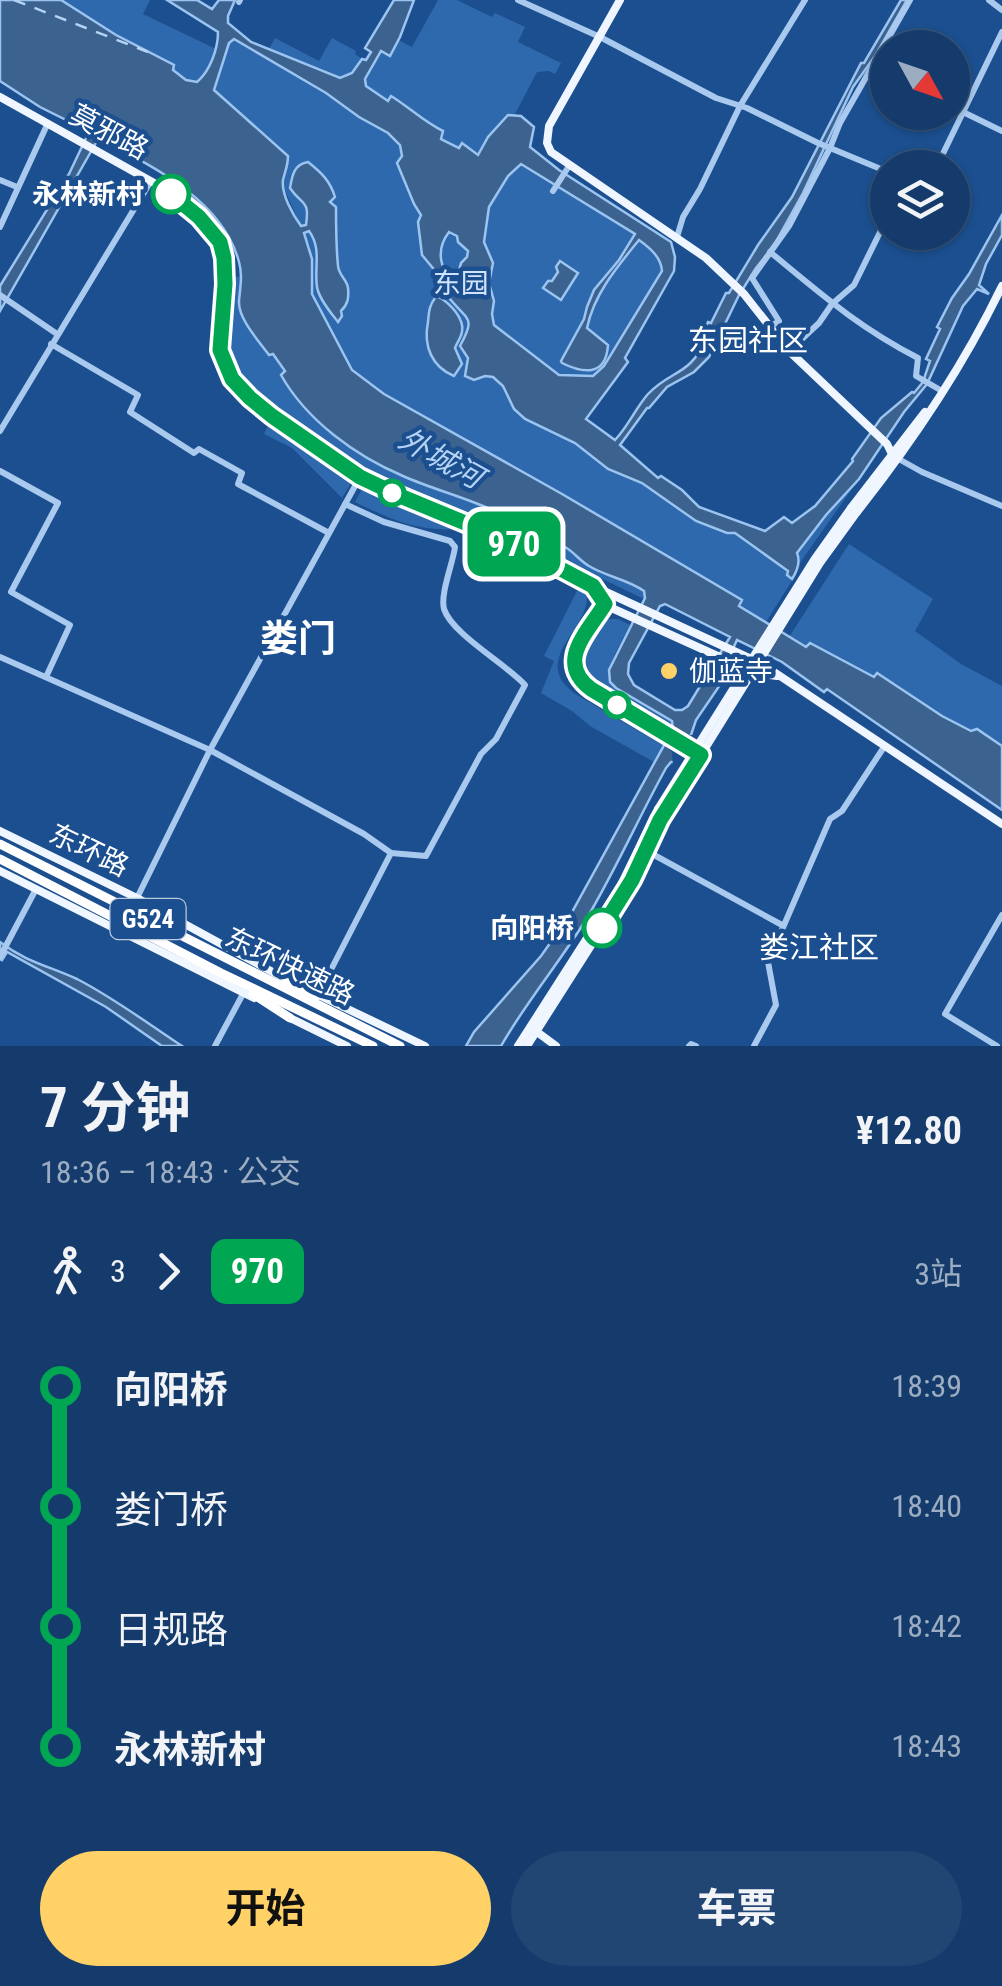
<!DOCTYPE html>
<html lang="zh">
<head>
<meta charset="utf-8">
<style>
	:root { --surface:#143b6b; --page:#214673; --text:#f1f3f6; --muted:#9dadc1; --line:#33557e; --accent:#ffd166 }
	body { margin:0; font-family:"Roboto Condensed","Noto Sans SC",sans-serif; background:var(--page); color:var(--text); height:100vh; display:flex; flex-direction:column; font-size:38px; white-space:nowrap }
	* { box-sizing:border-box; margin:0 }
	p { font-size:32px; color:var(--muted) }
	.icon { flex:none; width:55px; height:55px; fill:none; stroke:currentColor; stroke-width:2; stroke-linecap:round; stroke-linejoin:round }
	.map { position:relative; height:1046px; overflow:hidden }
	.drawer { display:flex; flex-direction:column; background:var(--surface); flex:1 }
	.drawer>* { flex:none }
	.badge { padding:0 20px; border-radius:15px; font-size:35px; line-height:65px }
	.needle { width:65px; rotate:130deg }
	.fabs { position:absolute; left:870px; top:30px; display:grid; gap:20px }
	.fabs a { display:grid; place-items:center; width:100px; height:100px; border-radius:50%; background:var(--surface); box-shadow:0 2px 8px #0004,0 0 0 2px var(--line); font-size:50px }
	.map>.badge { position:absolute; translate:-50% -50%; box-shadow:0 0 0 5px #fff }
	.legs { display:flex; align-items:center; gap:15px; height:110px; padding:0 40px; font-size:32px }
	.legs p { margin-inline-start:auto }
	.overview { display:flex; align-items:center; justify-content:space-between; height:170px; padding:0 40px }
	h1 { font-size:55px; font-weight:700; line-height:75px }
	.cta { display:flex; gap:20px; margin-top:auto; padding:20px 40px }
	.cta a { flex:1; height:115px; border-radius:60px; background:var(--accent); color:#111; font-size:40px; font-weight:700; line-height:115px; text-align:center }
	.cta a+a { background:var(--page); color:var(--text) }
	ul { padding:0 40px; list-style:none }
	li { display:flex; align-items:center; gap:35px; height:120px; font-size:38px }
	li i { display:grid; place-items:center; width:15px; height:100%; margin:0 12px; background:currentColor }
	li i::after { content:''; width:25px; height:25px; margin:-12px; border:8px solid; border-radius:50%; background:var(--surface) }
	li p { margin-inline-start:auto }
	li:first-child i { background:linear-gradient(#0000 50%,currentColor 0) }
	li:last-child i { background:linear-gradient(currentColor 50%,#0000 0) }
	.map>svg:first-child { display:block }
</style>
</head>
<body>
<div class="map">
<svg width="1002" height="1046" viewBox="0 0 1002 1046">
	<rect width="100%" height="100%" fill="#1b4f8f"/>
	<g fill="#2e69ad">
		<polygon points="61,0 150,0 143,14 216,49 205,75 197,82 186,80 173,70 174,65 116,35"/>
		<path d="M438 0H457L492 17 495 13 525 27 518 42 561 63 555 74 549 71 537 72 515 114 525 165 635 234 656 254 662 271 609 355 567 438 586 451 604 467 642 483 696 521 727 533H735L788 572 787 575 793 579 766 622 738 605 741 600 562 494 384 394 352 370 312 294 310 247 282 184 287 170 237 109 215 92C216 75 223 52 233 39L255 50 341 104 365 79 381 50 390 55 398 40 412 47Z"/>
		<path d="M275 38 319 61 332 38 356 51 355 54 362 59C356 69 351 78 338 77L269 49Z"/>
		<polygon points="242,276 239,301 286,371 281,376 290,391 311,416 365,456 403,476 486,507 547,535 573,552 586,565 642,589 645,593 644,599 538,548 495,523 375,475 255,391 238,372 229,354 227,334 232,278"/>
		<polygon points="270,421 347,474 350,485 342,498 292,448 264,434"/>
		<polygon points="856,483 797,567 797,553 826,515"/>
		<path d="M367 488 381 493 469 529C420 532 398 523 355 502L362 489Z"/>
		<polygon points="849,544 933,599 915,631 961,664 1002,686 1002,746 977,730 971,731 942,716 895,683 875,677 810,643 807,647 789,637"/>
		<path d="M580 585 586 590C596 627 525 659 577 695L664 746 654 762 590 726 572 711 541 693 554 661 544 656Z"/>
		<path d="M609 619H618L630 625C625 635 607 666 608 676 611 691 658 713 672 721L673 729 594 682 584 673C580 655 594 629 609 619Z"/>
	</g>
	<g fill="#3c6290" stroke="#9cc4f0" stroke-width="2.5" fill-rule="evenodd">
		<path d="M0 0H61L116 35 174 65 173 70 186 80 197 82C210 71 218 49 218 32L167 0H197L212 9 219 0H235L228 16V23L251 42 340 78 352 73 362 59 366 60 371 52 365 48 394 0H414L400 37 390 56 381 51 365 79 366 86 388 101 391 96C409 107 424 122 443 131L441 139 459 148 462 143 478 155 488 137 508 115 521 116 534 127 530 147 559 170 671 242 675 257 674 271 625 358 628 362 586 419 615 440C629 425 635 409 648 394 672 369 689 377 707 338L702 335 708 322 711 323 726 293H729L758 245 792 197 861 63H864L901 0H907L875 56 853 87 803 193 773 247 756 268 739 295 709 357 694 372 667 387 649 408H647L620 445 658 478 661 476 682 490 699 507 765 531 784 517 792 523 815 506 853 461 852 459 881 418 912 392 914 393 923 382 930 361 926 359 940 329 937 327 952 298 969 274 1002 215V235L986 264 979 285 989 294 977 289 963 306 927 384 904 412 859 479 826 515 797 553C801 562 797 571 792 579L787 575 788 571 735 533H727L696 521 642 483 608 469 575 443 525 419 514 409 503 386 493 377 485 376 474 380 465 376 468 358 460 346C476 317 468 321 450 299L452 291 422 255 418 222 421 215 414 204 397 163 402 156 400 145 388 133 359 117 326 93 234 39 229 43 214 90 288 156C288 166 285 171 283 180 281 194 293 215 301 226L306 225C310 199 302 206 290 188 292 176 294 164 308 162 322 173 330 181 335 197L330 202 336 207C336 227 336 246 338 266 339 276 347 279 348 288 349 298 348 304 341 311L342 316 338 322C331 313 319 299 317 287 314 266 322 249 309 231L304 233 312 259V294L352 370 384 394 562 494 742 600 739 606 806 647 810 643 874 677 877 673 942 716 971 731 977 729 1002 746V810L827 689 824 692 782 662 737 640 724 668V674L720 685 696 720 691 735 675 762H671L666 768C639 817 616 869 587 918 560 962 526 1002 501 1046H466L474 1032 541 956 572 912 673 729 672 721 616 688 610 682 609 670 645 598 644 591C627 579 607 577 589 566 580 561 574 552 565 547 543 531 515 520 490 509 461 496 432 489 403 476 356 456 307 421 281 375L285 371 273 354 269 355C259 341 238 319 239 301 240 287 243 276 239 262 223 201 154 167 102 140L97 141 0 311V286L69 174 88 134 84 129 40 107 0 81ZM521 164 635 234 619 260 594 290 587 307 584 319 561 361 562 363C584 374 606 376 608 345L587 328C594 294 617 267 639 240 650 248 661 257 662 271L604 366 593 376 559 375 494 325 492 314 494 301 489 283 493 263 484 242 489 207 508 176ZM449 232 457 236 458 242 468 251 467 257 461 263 455 286C440 270 435 250 449 232ZM665 604 730 637 688 706 682 710H675L634 685 628 674 629 663 660 606Z"/>
		<polygon points="560,261 578,273 561,300 543,288 548,281 552,281 558,272 556,267"/>
		<path d="M439 297C449 303 465 318 462 332 461 338 457 342 455 348L462 364 454 376C432 367 423 346 428 322 429 312 429 306 435 298Z"/>
		<path d="M0 942C26 962 49 966 77 979 114 998 147 1023 182 1046H162L106 1007 7 952 2 960 0 959Z"/>
	</g>
	<polygon fill="#1b4f8f" points="672,728 690,735 693,735 698,730 696,737 677,767 673,767 672,752 664,745"/>
	<g fill="none" stroke-linecap="round" stroke-linejoin="round">
		<polyline stroke="#b5d3f5" stroke-width="2.5" stroke-dasharray="12 10" stroke-linecap="butt" points="14,0 148,52"/>
		<g stroke="#a9c9ee" stroke-width="6">
			<polyline points="518,0 600,37 716,98 747,108 818,143 888,172"/>
			<polyline points="989,0 1002,10"/>
			<polyline points="239,2 240,0"/>
			<polyline points="963,112 1002,131"/>
			<polyline points="936,168 1002,32"/>
			<polyline points="0,180 17,187"/>
			<polyline points="553,191 569,166"/>
			<polyline points="0,227 47,125"/>
			<polyline points="677,237 683,217 700,189 740,106 805,0"/>
			<path d="M770 252C821 294 858 327 918 358L916 376 942 391"/>
			<polyline points="0,295 57,334"/>
			<polyline points="770,327 779,321 752,278 789,226 830,148 840,123 910,0"/>
			<polyline points="51,344 138,395 130,412 194,453 199,449 242,473 238,484 329,533"/>
			<polyline points="789,351 819,323 832,304 854,285 888,216"/>
			<polyline points="0,431 151,181"/>
			<polyline points="897,458 922,472 1002,506"/>
			<polyline points="0,471 58,503 11,592 70,625 46,677"/>
			<path d="M345 504 384 522 450 541 455 547C453 563 440 594 444 609 452 634 506 664 525 685L496 739 481 754 426 856 391 853"/>
			<polyline points="0,657 210,750 364,834 391,853 318,995"/>
			<polyline points="645,850 782,925"/>
			<polyline points="137,898 210,750 360,477"/>
			<polyline points="0,957 36,889"/>
			<polyline points="215,1046 244,992"/>
			<polyline points="689,1046 691,1044 696,1046"/>
			<polyline points="754,1046 776,1005 768,962 830,819 842,811 884,747"/>
			<polyline points="997,1046 945,1014 1002,915"/>
		</g>
		<g stroke="#f0f6ff" stroke-width="8">
			<polyline points="620,0 549,126 547,143 551,152 706,258 744,294 789,351 887,444 892,454"/>
			<polyline points="0,97 163,188 199,217 220,242 224,257 225,284 219,335 220,350 223,363 233,379 257,405 341,464 375,485 504,539 593,586 762,664 1002,824"/>
			<polyline points="851,508 925,412"/>
			<path d="M857 512C913 441 963 367 1002 286"/>
			<polyline points="594,588 605,605 755,673 777,676"/>
			<polyline points="0,831 137,898 289,981"/>
			<polyline points="0,871 254,998"/>
			<polyline points="310,991 425,1046"/>
			<polyline points="288,1017 347,1046"/>
			<polyline points="533,1029 556,1046"/>
			<polyline points="518,1046 621,885 658,809"/>
			<path d="M527 1046 627 889 658 823 701 755 591 689C584 684 577 679 574 670 569 651 601 610 612 595"/>
		</g>
		<g stroke="#fff" stroke-width="9">
			<polyline points="0,844 400,1046"/>
			<polyline points="0,859 221,973 373,1046"/>
			<polyline points="286,980 315,998"/>
			<polyline points="253,994 290,1018"/>
		</g>
		<g stroke="#f0f6ff" stroke-width="8">
			<polyline points="701,755 820,563 857,512"/>
			<polyline points="658,809 814,560 851,508"/>
		</g>
	</g>
	<g fill="none" stroke-linecap="round" stroke-linejoin="round">
		<g stroke="#fff" stroke-width="22">
			<path id="line-1" d="M171 194 199 217 220 242 224 258 225 284 220 350 232 379 250 398 272 416 360 477 400 496 504 539 593 586 605 604C587 633 555 662 591 689L701 755 660 820 632 880 602 928"/>
		</g>
		<use href="#line-1" stroke="#00a651" stroke-width="15"/>
	</g>
	<g fill="#fff" stroke="#00a651" stroke-width="5">
		<circle cx="171" cy="194" r="18"/>
		<circle cx="392" cy="493" r="12"/>
		<circle cx="617" cy="705" r="12"/>
		<circle cx="602" cy="928" r="18"/>
	</g>
	<circle fill="#ffd166" stroke="#1b4f8f" stroke-width="4" cx="669" cy="671" r="10"/>
	<g text-anchor="middle" dominant-baseline="central" stroke-width="9" stroke-linejoin="round" paint-order="stroke">
		<rect fill="#1b4f8f" stroke="#bbcadd" stroke-width="2.5" x="110.5" y="899" width="75" height="40" rx="8"/>
		<g font-size="25" font-weight="bold" fill="#fff">
			<text x="148" y="919">G524</text>
		</g>
		<g font-size="28" fill="#fff" stroke="#1b4f8f">
			<text transform="translate(109 132) rotate(28)">莫邪路</text>
			<text transform="translate(89 850) rotate(26)">东环路</text>
			<text transform="translate(290 966) rotate(26)">东环快速路</text>
		</g>
		<g font-size="28" font-weight="bold" fill="#fff" stroke="#1b4f8f" text-anchor="end">
			<text x="144" y="194">永林新村</text>
			<text x="574" y="928">向阳桥</text>
		</g>
		<g font-size="28" fill="#cfe3fa" stroke="#1b4f8f">
			<text x="461" y="283">东园</text>
		</g>
		<g font-size="28" fill="#fff" stroke="#1b4f8f" text-anchor="start">
			<text x="689" y="671">伽蓝寺</text>
		</g>
		<g font-size="30" fill="#fff" stroke="#1b4f8f">
			<text x="748" y="340">东园社区</text>
			<text x="819" y="947">娄江社区</text>
		</g>
		<g font-size="30" font-style="italic" fill="#b5d3f5" stroke="#1b4f8f">
			<text transform="translate(441 458) rotate(29)">外城河</text>
		</g>
		<g font-size="38" font-weight="bold" fill="#fff" stroke="#1b4f8f">
			<text x="298" y="639">娄门</text>
		</g>
	</g>
</svg>
<div class="fabs">
<a><svg class="needle" viewBox="-14 -14 28 28"><path d="M0-13l5 13h-10z" fill="#e53935"/><path d="M0 13l5-13h-10z" fill="#9dadc1"/></svg></a>
<a><svg class="icon" aria-label="layers" viewBox="0 0 24 24"><path d="M12 4l9 5-9 5-9-5zM3 14l9 5 9-5"/></svg></a>
</div>
<b class="badge" style="left:514px;top:544px;background:#00a651;color:#fff">970</b>
</div>
<section class="drawer">
<div class="overview"><div><h1>7 分钟</h1><p>18:36 – 18:43 · 公交</p></div><b>¥12.80</b></div>
<div class="legs"><svg class="icon" aria-label="walk" viewBox="0 0 24 24"><circle cx="13" cy="4" r="2"/><path d="M13 8l-2 6 4 7M11 14l-3 7M7 12l3-4h3l4 4"/></svg>3<svg class="icon" aria-label="forward" viewBox="0 0 24 24"><path d="M9 5l7 7-7 7"/></svg><b class="badge" style="background:#00a651;color:#fff">970</b><p>3站</p></div>
<ul>
<li><i style="color:#00a651"></i><b>向阳桥</b><p>18:39</p></li>
<li><i style="color:#00a651"></i><span>娄门桥</span><p>18:40</p></li>
<li><i style="color:#00a651"></i><span>日规路</span><p>18:42</p></li>
<li><i style="color:#00a651"></i><b>永林新村</b><p>18:43</p></li>
</ul>
<div class="cta"><a>开始</a><a>车票</a></div>
</section>
</body>
</html>
